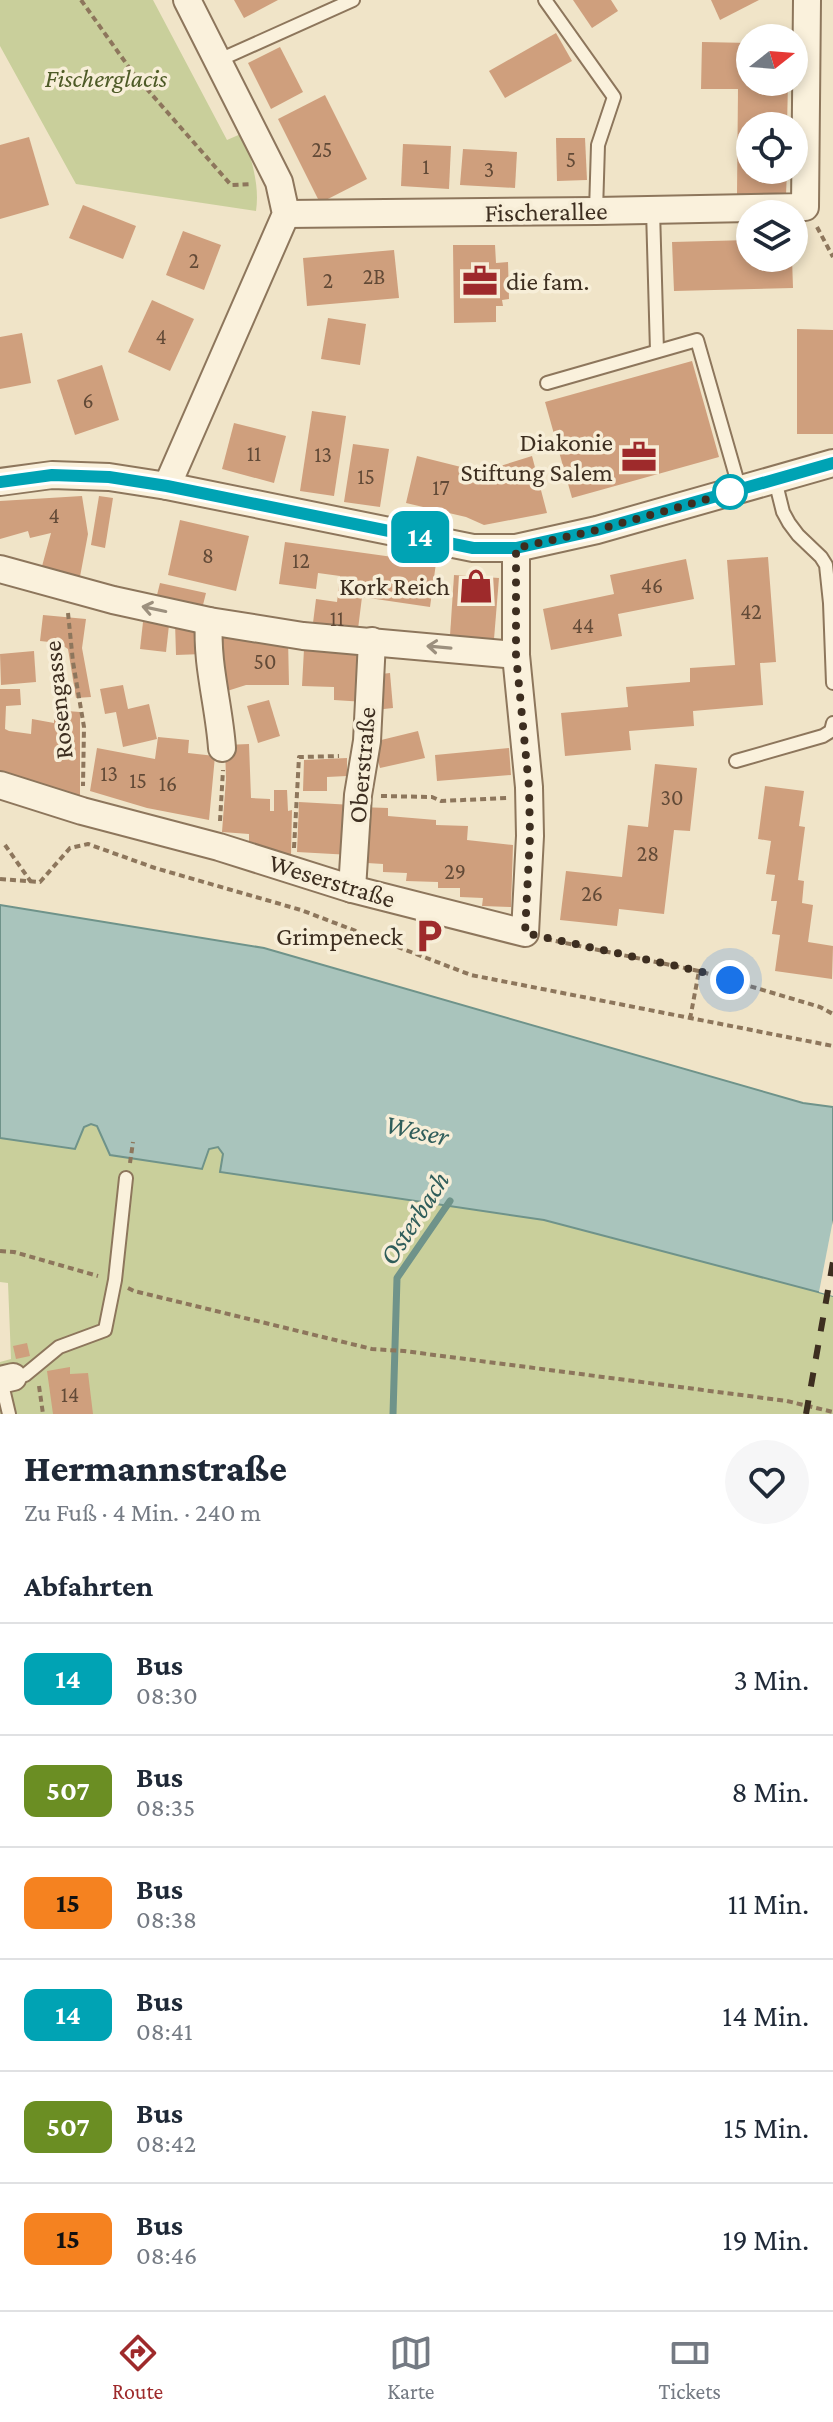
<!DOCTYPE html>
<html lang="de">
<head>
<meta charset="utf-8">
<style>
	:root { --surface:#fff; --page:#f6f6f7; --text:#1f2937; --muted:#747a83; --line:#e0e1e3; --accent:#9e2a2b }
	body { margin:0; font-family:"Crimson Pro",serif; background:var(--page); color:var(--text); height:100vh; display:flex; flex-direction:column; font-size:30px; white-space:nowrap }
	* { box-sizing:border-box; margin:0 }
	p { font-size:26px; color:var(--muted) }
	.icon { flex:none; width:44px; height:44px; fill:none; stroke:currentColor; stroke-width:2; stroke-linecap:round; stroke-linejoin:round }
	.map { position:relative; height:1414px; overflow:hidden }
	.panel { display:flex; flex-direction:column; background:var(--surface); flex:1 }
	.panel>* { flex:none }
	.badge { padding:0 16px; border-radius:12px; font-size:28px; line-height:52px }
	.needle { width:52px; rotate:73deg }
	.controls { position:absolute; left:736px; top:24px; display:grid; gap:16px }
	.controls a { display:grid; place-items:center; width:72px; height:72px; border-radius:50%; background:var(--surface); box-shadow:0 4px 12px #0003; font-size:40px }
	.you { position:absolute; width:40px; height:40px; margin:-20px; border:6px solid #fff; border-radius:50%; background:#1a73e8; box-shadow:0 0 0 12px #1a73e833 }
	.map>.badge { position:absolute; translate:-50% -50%; box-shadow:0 0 0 4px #fff }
	h2 { padding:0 24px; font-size:30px; line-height:72px }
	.round { display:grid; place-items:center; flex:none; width:84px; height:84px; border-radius:42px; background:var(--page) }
	.overview { display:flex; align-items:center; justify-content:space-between; height:136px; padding:0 24px }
	h1 { font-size:38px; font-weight:800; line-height:60px }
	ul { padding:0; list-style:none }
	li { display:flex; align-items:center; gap:24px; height:112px; padding:0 24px; border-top:2px solid var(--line) }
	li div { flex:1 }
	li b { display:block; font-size:30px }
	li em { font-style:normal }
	li .badge { min-width:88px; font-weight:700; text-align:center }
	.menu { display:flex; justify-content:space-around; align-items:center; height:112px; border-top:2px solid var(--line); background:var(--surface); font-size:22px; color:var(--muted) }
	.menu a { display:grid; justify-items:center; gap:4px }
	.menu .current { color:var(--accent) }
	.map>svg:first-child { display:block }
</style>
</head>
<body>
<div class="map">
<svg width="833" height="1414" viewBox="0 0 833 1414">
	<rect width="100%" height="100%" fill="#f0e4c8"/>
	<g fill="#c9cf9b">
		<path d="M0 0H153L227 140 243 133C251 159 260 184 256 211L76 184 0 46Z"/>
		<polygon points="91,1124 97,1126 110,1155 202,1168 209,1149 218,1147 224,1154 221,1172 544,1220 833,1296 833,1414 0,1414 0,1362 11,1359 8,1283 0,1282 0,1138 75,1149 84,1127"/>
	</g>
	<polygon fill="#a9c4bc" stroke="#6f938a" stroke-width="2" points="0,905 264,948 803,1103 833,1107 833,1296 544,1220 220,1172 223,1154 218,1147 209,1149 202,1169 110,1155 97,1126 91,1124 84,1127 75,1149 0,1138"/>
	<polygon fill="#f0e4c8" points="833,1220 833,1296 819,1292"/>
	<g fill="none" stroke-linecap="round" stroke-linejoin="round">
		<polyline stroke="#6f938a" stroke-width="7" points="393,1414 397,1278 450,1201"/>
	</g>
	<g fill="#cf9f7d">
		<polygon points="234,0 278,0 244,18"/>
		<polygon points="573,0 611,0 618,11 592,28"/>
		<polygon points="711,0 759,0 720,20"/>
		<polygon points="556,33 572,61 505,98 489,71"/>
		<polygon points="702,42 750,43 750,82 788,82 787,126 750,126 750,170 787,170 786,195 737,194 738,89 701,89"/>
		<polygon points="280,47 303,92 271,109 248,63"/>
		<polygon points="325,95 367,179 320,203 278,119"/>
		<polygon points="29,137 49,205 0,219 0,145"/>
		<polygon points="556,138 585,138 587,180 557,181"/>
		<polygon points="403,144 451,146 449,189 401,186"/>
		<polygon points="463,149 517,152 515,188 460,185"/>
		<polygon points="83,205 136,226 123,259 69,238"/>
		<polygon points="183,231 221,245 204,290 166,275"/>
		<polygon points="750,240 750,258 792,258 793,288 674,291 672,242"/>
		<polygon points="453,245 495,245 496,263 508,262 509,299 502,300 503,306 496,306 496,322 454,323"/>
		<polygon points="394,250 399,298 307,306 303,258"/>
		<polygon points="152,300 194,319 170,371 128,352"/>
		<polygon points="328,318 366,324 360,365 321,359"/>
		<polygon points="797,329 833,330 833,434 797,434"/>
		<polygon points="22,333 31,383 0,389 0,337"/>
		<polygon points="692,361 719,457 572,498 545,402"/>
		<polygon points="102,365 119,420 75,435 57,380"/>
		<polygon points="312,411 346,416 334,496 300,491"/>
		<polygon points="234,423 286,436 274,483 222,469"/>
		<polygon points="353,444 389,449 380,507 344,502"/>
		<polygon points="417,456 481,472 532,456 547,513 484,525 466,517 406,503"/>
		<polygon points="82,496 88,534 79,582 41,570 51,533 30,538 28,531 0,539 0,501"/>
		<polygon points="99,496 113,498 105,548 91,545"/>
		<polygon points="180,520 249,536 236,591 168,575"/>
		<polygon points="285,542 436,563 430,607 362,597 357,637 312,631 316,599 337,602 340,576 318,573 316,589 279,584"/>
		<polygon points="768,557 776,662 760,663 763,705 693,711 694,726 629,731 631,750 565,756 561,713 628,707 626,687 690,682 690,668 735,665 727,560"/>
		<polygon points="686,559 694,599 618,614 622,636 551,650 543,609 614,594 610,575"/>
		<polygon points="454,575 499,578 494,639 450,636"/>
		<polygon points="160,583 206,593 202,609 156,599"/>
		<polygon points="43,615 86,619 82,648 91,697 76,698 68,649 59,643 40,641"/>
		<polygon points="143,622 169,625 166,652 140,649"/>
		<polygon points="175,622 202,622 203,654 176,655"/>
		<polygon points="215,632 288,638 289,685 246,685 224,692"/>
		<polygon points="304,649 367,652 365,702 334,700 334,687 302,686"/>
		<polygon points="34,651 36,682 1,685 0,654"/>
		<polygon points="390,673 393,708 375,710 372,675"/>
		<polygon points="123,685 128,709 149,704 157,739 123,747 116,712 105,714 100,689"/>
		<polygon points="0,689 20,689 21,705 6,706 5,729 9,731 31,734 32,719 54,723 54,710 80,712 80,802 0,774"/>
		<polygon points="269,700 280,736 258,743 247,706"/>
		<polygon points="418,731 425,758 380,768 373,742"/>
		<polygon points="158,737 189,740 188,753 215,756 209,820 147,808 90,791 97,748 155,759"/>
		<polygon points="249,744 251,798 270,799 270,811 274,811 274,790 287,790 288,811 292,810 291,856 249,846 249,834 222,832 226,779 225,745"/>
		<polygon points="509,748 511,775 437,781 435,755"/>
		<polygon points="347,758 347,776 327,777 327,791 303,791 304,760"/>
		<polygon points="655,764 697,768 690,831 674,830 664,914 619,909 617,926 560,920 566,871 622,877 628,825 648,827"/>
		<polygon points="765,786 804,791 799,826 805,827 798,880 804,881 802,903 813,905 808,942 833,946 832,979 775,971 780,935 772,934 777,901 771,901 775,875 766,874 771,841 758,839"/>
		<polygon points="299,802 353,805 351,855 297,852"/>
		<polygon points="359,807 388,808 388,816 436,820 436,825 468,826 467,840 513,845 511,907 482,906 483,898 460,897 460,888 438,888 438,882 406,881 407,873 383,872 383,864 367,863 367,852"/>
		<polygon points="27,1343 30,1356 16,1359 13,1346"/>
		<polygon points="70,1367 70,1374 88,1373 93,1414 53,1414 47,1371"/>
	</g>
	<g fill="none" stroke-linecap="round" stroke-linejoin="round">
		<g stroke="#8d765c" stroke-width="16">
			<g id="lane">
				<polyline points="545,0 614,97 598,145 596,211"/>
				<polyline points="217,61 353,0"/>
				<polyline points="653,210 657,351"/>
				<polyline points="547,383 697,340 740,490"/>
				<polyline points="775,480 783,512 789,523 798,535 821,557 826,565 830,603 833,683"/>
				<polyline points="736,761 823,736 831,731 833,723"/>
				<polyline points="13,1377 25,1375 59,1347 105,1330 115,1280 126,1178"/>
				<polyline points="1,1380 9,1414"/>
			</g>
		</g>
		<g stroke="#8d765c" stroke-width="30">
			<g id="street">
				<polyline points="286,214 596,211 805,207 807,0"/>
				<polyline points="0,482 52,475 109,477 167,486 473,548 516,548 597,530 833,463"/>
				<polyline points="167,486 286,214 279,182 187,0"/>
				<polyline points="0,569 113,600 209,621 303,636 516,655"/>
				<path d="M209 621C206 664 219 705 222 748"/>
				<polyline points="0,785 82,811 219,847 352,889 525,933 530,836 529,787 516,655 516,548"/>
				<polyline points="352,889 358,795 367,741 372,641"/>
				<polyline points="0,1380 13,1377"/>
			</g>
		</g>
		<g stroke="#8d765c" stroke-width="4" stroke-dasharray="6 4" stroke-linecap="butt">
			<polyline points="81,0 133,73 231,185 252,184"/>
			<polyline points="817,227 833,257"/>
			<polyline points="68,613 73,662 84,727 83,786"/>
			<polyline points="381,796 432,797 441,801 507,798"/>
			<polyline points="220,821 223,770"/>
			<polyline points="5,845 31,882"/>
			<polyline points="294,848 299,757 339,756"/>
			<polyline points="0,879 40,882 70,848 88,844 155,868 301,910 471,975 833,1046"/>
			<polyline points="546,939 699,971 820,1007 833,1014"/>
			<polyline points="690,1019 699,971"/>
			<polyline points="130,1163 133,1142"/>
			<polyline points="0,1251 14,1252 98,1276"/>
			<polyline points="128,1288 134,1291 372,1349 404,1351 787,1401 833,1412"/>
			<polyline points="39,1386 43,1414"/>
		</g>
		<use href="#lane" stroke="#faf1dc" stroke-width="12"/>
		<use href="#street" stroke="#faf1dc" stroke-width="26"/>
		<polyline stroke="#3d2e20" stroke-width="6" stroke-dasharray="14 14" stroke-linecap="butt" points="806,1414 833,1262"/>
	</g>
	<defs><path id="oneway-shaft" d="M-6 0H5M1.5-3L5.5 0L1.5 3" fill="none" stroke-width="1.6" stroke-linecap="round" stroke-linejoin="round" transform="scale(2)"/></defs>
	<g stroke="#9c907e">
		<use href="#oneway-shaft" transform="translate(154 609) rotate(-168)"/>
		<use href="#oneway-shaft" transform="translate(439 647) rotate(-175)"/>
	</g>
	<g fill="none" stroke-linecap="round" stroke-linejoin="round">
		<g stroke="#fff" stroke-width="18">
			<polyline id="line" points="0,482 52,475 109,477 167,486 473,548 516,548 597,530 833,463"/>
		</g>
		<use href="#line" stroke="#00a3b4" stroke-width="12"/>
		<polyline stroke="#3d2e20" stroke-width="8" stroke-dasharray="0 14.4" points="730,980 699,971 525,933 530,836 529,787 516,655 516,548 597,530 740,490 730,492"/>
	</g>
	<defs>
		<g id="office-bare" transform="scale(2.76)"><path d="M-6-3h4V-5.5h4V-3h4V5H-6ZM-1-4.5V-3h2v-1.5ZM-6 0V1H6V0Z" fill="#9e2a2b" stroke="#f7eed8" stroke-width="2.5" paint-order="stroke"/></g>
		<g id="shop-bare" transform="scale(2.76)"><path d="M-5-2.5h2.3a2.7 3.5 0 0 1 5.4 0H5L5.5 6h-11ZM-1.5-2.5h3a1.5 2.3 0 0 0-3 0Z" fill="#9e2a2b" stroke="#f7eed8" stroke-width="2.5" paint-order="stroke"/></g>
		<g id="parking-bare" transform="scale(2.76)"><path d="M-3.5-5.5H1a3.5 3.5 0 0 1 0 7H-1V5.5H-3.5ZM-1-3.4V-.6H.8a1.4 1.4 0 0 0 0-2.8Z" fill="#9e2a2b" stroke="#f7eed8" stroke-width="2.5" paint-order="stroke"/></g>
	</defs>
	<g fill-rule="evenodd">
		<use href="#office-bare" x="480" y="281"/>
		<use href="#office-bare" x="639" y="457"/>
		<use href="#shop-bare" x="476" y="586"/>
		<use href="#parking-bare" x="429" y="936"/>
	</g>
	<circle fill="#fff" stroke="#00a3b4" stroke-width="4" cx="730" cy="492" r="16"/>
	<g text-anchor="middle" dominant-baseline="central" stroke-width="7" stroke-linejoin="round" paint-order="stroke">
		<g font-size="22" fill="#624a37">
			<text x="322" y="149">25</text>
			<text x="571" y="159">5</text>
			<text x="426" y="166">1</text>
			<text x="489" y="169">3</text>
			<text x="194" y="260">2</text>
			<text x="374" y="276">2B</text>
			<text x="328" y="280">2</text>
			<text x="161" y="336">4</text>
			<text x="88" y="400">6</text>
			<text x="254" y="453">11</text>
			<text x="323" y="454">13</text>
			<text x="366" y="476">15</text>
			<text x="441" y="487">17</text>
			<text x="54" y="515">4</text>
			<text x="208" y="555">8</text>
			<text x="301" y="560">12</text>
			<text x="652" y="585">46</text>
			<text x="751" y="611">42</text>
			<text x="337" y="618">11</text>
			<text x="583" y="625">44</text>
			<text x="265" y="661">50</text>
			<text x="109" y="773">13</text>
			<text x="138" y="780">15</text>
			<text x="168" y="783">16</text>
			<text x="672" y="797">30</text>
			<text x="648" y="853">28</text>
			<text x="455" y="871">29</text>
			<text x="592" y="893">26</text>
			<text x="70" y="1394">14</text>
		</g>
		<g font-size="26" font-style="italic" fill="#4d5a26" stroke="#f7eed8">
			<text x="106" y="78">Fischerglacis</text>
		</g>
		<g font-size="26" fill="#3d2e20" stroke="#f7eed8">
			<text transform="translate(546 212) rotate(-1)">Fischerallee</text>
			<text transform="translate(58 700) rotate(-96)">Rosengasse</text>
			<text transform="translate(362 765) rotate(-85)">Oberstraße</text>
			<text transform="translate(332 881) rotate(17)">Weserstraße</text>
		</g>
		<g font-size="26" fill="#3d2e20" stroke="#f7eed8" text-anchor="end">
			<text x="506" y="281" text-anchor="start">die fam.</text>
			<text x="613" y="442">Diakonie<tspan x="613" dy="30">Stiftung Salem</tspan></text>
			<text x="450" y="586">Kork Reich</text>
			<text x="403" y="936">Grimpeneck</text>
		</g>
		<g font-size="28" font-style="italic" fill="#2f5d5a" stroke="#f7eed8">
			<text transform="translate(417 1130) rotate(12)">Weser</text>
			<text transform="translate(414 1218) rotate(-57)">Osterbach</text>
		</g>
	</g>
</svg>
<div class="controls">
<a><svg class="needle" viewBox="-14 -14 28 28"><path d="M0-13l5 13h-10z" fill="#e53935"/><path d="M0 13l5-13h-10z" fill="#747a83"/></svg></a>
<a><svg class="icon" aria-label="locate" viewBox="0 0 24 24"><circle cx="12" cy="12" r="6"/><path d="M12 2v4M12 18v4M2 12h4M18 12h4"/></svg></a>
<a><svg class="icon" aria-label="layers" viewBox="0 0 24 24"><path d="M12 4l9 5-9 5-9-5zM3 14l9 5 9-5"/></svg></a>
</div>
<div class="you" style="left:730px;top:980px"></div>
<b class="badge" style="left:420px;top:537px;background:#00a3b4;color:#fff">14</b>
</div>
<section class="panel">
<div class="overview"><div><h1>Hermannstraße</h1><p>Zu Fuß · 4 Min. · 240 m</p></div><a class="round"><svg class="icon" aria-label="heart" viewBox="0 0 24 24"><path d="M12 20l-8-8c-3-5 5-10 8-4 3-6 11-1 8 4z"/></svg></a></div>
<h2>Abfahrten</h2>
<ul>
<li><span class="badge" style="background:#00a3b4;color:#fff">14</span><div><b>Bus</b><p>08:30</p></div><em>3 Min.</em></li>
<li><span class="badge" style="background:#6b8e23;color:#fff">507</span><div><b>Bus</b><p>08:35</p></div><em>8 Min.</em></li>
<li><span class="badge" style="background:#f58220;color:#111">15</span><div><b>Bus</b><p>08:38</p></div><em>11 Min.</em></li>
<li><span class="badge" style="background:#00a3b4;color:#fff">14</span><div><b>Bus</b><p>08:41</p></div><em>14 Min.</em></li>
<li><span class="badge" style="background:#6b8e23;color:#fff">507</span><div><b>Bus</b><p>08:42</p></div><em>15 Min.</em></li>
<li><span class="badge" style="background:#f58220;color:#111">15</span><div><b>Bus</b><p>08:46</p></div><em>19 Min.</em></li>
</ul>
</section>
<nav class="menu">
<a class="current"><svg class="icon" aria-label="directions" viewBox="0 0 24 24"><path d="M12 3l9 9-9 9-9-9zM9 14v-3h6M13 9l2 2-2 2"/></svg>Route</a>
<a><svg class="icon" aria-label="map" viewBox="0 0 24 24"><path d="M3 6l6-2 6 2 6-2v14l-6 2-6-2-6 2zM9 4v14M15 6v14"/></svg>Karte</a>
<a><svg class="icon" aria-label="tickets" viewBox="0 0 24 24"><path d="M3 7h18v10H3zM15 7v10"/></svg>Tickets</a>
</nav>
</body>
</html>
